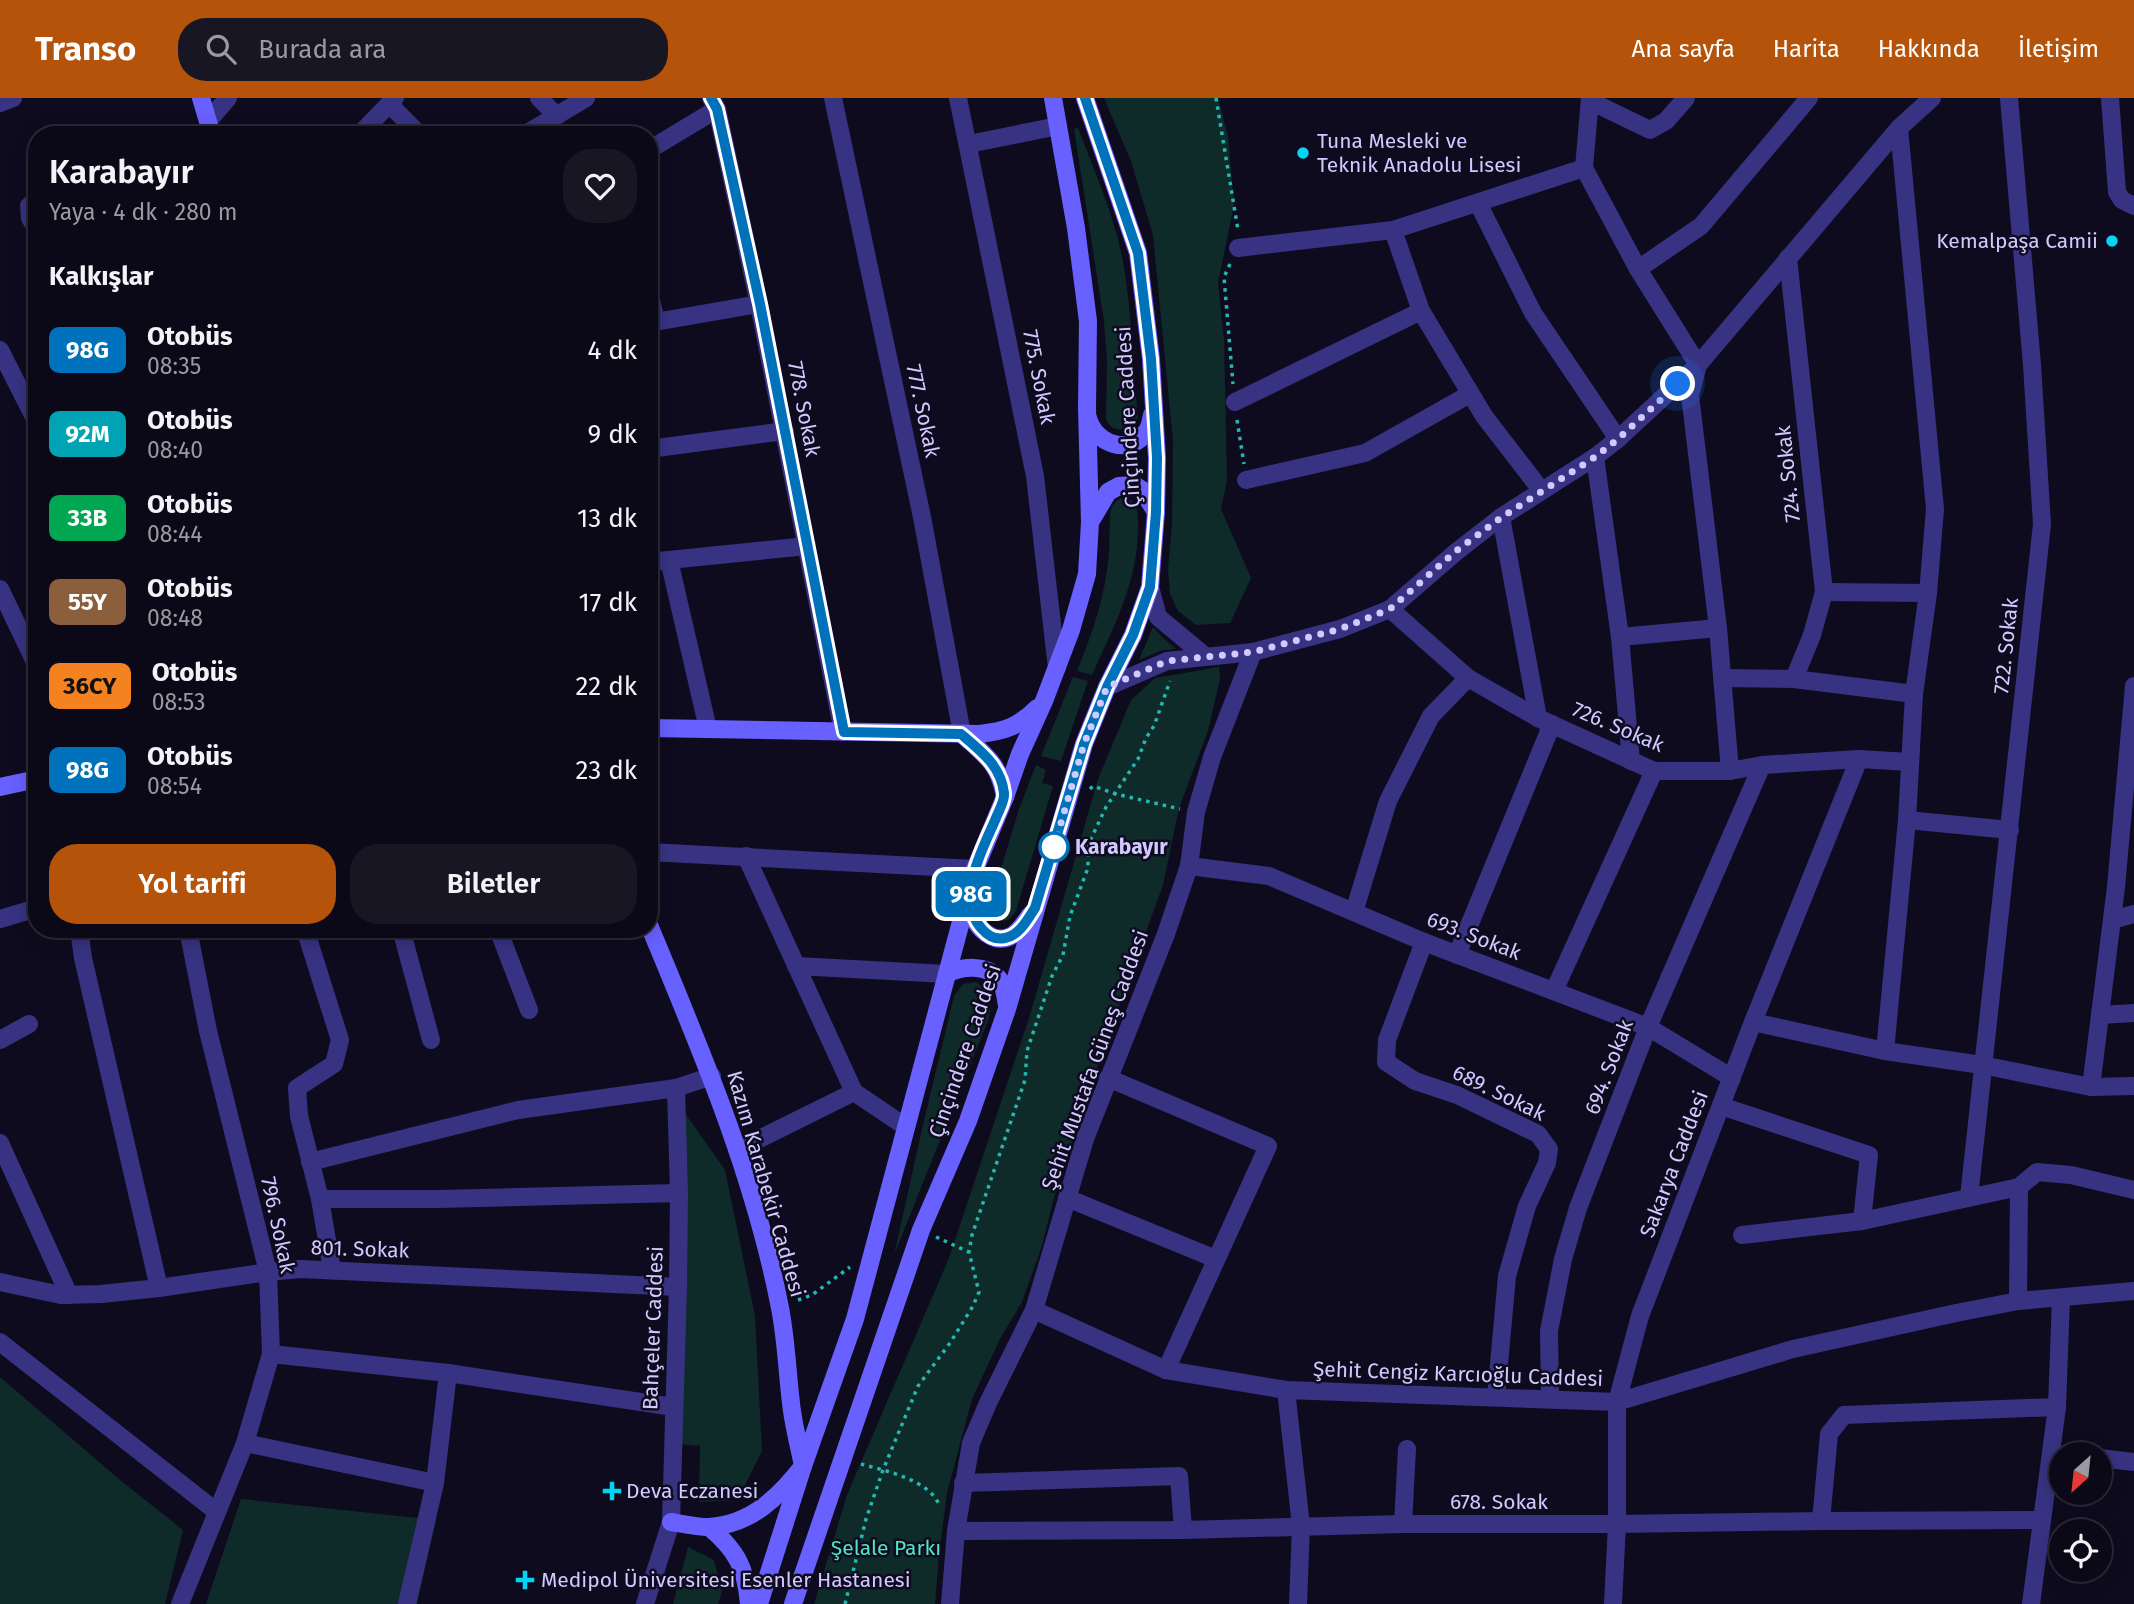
<!DOCTYPE html>
<html lang="tr">
<head>
<meta charset="utf-8">
<style>
	:root { --surface:#0b0817; --page:#191624; --text:#f1f3f6; --muted:#9a9aa1; --line:#2b2936; --accent:#b45309 }
	body { margin:0; font-family:"Fira Sans",sans-serif; background:var(--page); color:var(--text); height:100vh; display:flex; flex-direction:column; font-size:26px; white-space:nowrap }
	* { box-sizing:border-box; margin:0 }
	p { font-size:23px; color:var(--muted) }
	.icon { flex:none; width:38px; height:38px; fill:none; stroke:currentColor; stroke-width:2; stroke-linecap:round; stroke-linejoin:round }
	.map { position:relative; flex:1; overflow:hidden }
	.side { position:absolute; left:28px; top:28px; width:630px; height:812px; display:flex; flex-direction:column; background:var(--surface); border-radius:28px; box-shadow:0 4px 18px #0003,0 0 0 2px var(--line) }
	.side>* { flex:none }
	.badge { padding:0 14px; border-radius:10px; font-size:24px; line-height:46px }
	.needle { width:46px; rotate:207deg }
	.tools { position:absolute; left:2049px; top:1344px; display:grid; gap:14px }
	.tools a { display:grid; place-items:center; width:63px; height:63px; border-radius:50%; background:var(--surface); box-shadow:0 4px 18px #0003,0 0 0 2px var(--line); font-size:35px }
	.you { position:absolute; width:35px; height:35px; margin:-18px; border:5px solid #fff; border-radius:50%; background:#1a73e8; box-shadow:0 0 0 10px #1a73e833 }
	.map>.badge { position:absolute; translate:-50% -50%; box-shadow:0 0 0 4px #fff }
	h2 { padding:0 21px; font-size:26px; line-height:63px }
	.round { display:grid; place-items:center; flex:none; width:74px; height:74px; border-radius:28px; background:var(--page) }
	.headline { display:flex; align-items:center; justify-content:space-between; height:119px; padding:0 21px }
	h1 { font-size:33px; font-weight:600; line-height:52px }
	.action { display:flex; gap:14px; margin-top:auto; padding:14px 21px }
	.action a { flex:1; height:80px; border-radius:28px; background:var(--accent); color:#fff; font-size:28px; font-weight:600; line-height:80px; text-align:center }
	.action a+a { background:var(--page); color:var(--text) }
	ul { padding:0; list-style:none }
	li { display:flex; align-items:center; gap:21px; height:84px; padding:0 21px }
	li div { flex:1 }
	li b { display:block; font-size:26px }
	li em { font-style:normal }
	li .badge { min-width:77px; font-weight:700; text-align:center }
	header { display:flex; align-items:center; gap:42px; box-sizing:border-box; height:98px; padding:0 35px; background:var(--accent); color:#fff }
	header strong { font-size:33px }
	nav { display:flex; gap:38px; margin-inline-start:auto; font-size:24px }
	.search { width:490px; height:63px; background:var(--page); display:flex; align-items:center; gap:18px; box-sizing:border-box; padding:0 24px; border-radius:28px; color:var(--muted); font-size:26px }
	.map>svg:first-child { display:block }
</style>
</head>
<body>
<header>
<strong>Transo</strong>
<div class="search"><svg class="icon" aria-label="search" viewBox="0 0 24 24"><circle cx="10" cy="10" r="6"/><path d="M15 15l6 6"/></svg>Burada ara</div>
<nav><a>Ana sayfa</a><a>Harita</a><a>Hakkında</a><a>İletişim</a></nav>
</header>
<div class="map">
<svg width="2134" height="1506" viewBox="0 0 2134 1506">
	<rect width="100%" height="100%" fill="#0f0b1f"/>
	<g fill="#0e2a29">
		<polygon points="1104,0 1218,0 1228,38 1234,107 1218,185 1224,242 1227,382 1221,411 1251,480 1230,525 1196,527 1178,513 1170,496 1168,471 1172,426 1173,343 1153,137 1131,63"/>
		<path d="M1078 30C1095 75 1116 121 1124 169 1132 219 1133 270 1138 320 1130 333 1112 337 1106 321L1107 263 1104 223 1074 31Z"/>
		<path d="M1123 400C1139 402 1138 415 1138 429 1138 484 1114 528 1092 577L1077 573C1093 534 1106 496 1109 454 1110 445 1109 416 1111 411 1113 405 1117 402 1123 400Z"/>
		<polygon points="1153,529 1163,540 1176,551 1160,553 1139,562"/>
		<polygon points="1219,569 1220,581 1208,633 1179,710 1163,787 1102,955 1053,1103 1042,1148 1022,1204 1000,1241 972,1301 947,1395 939,1456 935,1506 814,1506 847,1397 949,1160 1030,917 1098,681 1131,602 1155,580"/>
		<polygon points="1073,579 1088,583 1061,663 1041,658"/>
		<path d="M1036 667 1046 672 1042 685 1053 688 1016 813C1010 823 1004 825 994 821L989 810 1019 711Z"/>
		<path d="M976 884C991 896 992 902 989 920L894 1157 923 1027 954 898 963 886Z"/>
		<polygon points="682,1011 725,1072 755,1218 762,1353 744,1389 726,1403 699,1404 700,1348 670,1345"/>
		<polygon points="0,1279 120,1382 183,1432 165,1506 0,1506"/>
		<polygon points="241,1401 436,1422 417,1506 206,1506"/>
		<polygon points="688,1449 714,1462 722,1493 718,1506 673,1506"/>
	</g>
	<g fill="none" stroke-linecap="round" stroke-linejoin="round">
		<g stroke="#25b7b1" stroke-width="3.5" stroke-dasharray="3.5 5" stroke-linecap="butt">
			<polyline points="1216,0 1238,132"/>
			<polyline points="1230,166 1224,179 1233,286"/>
			<polyline points="1237,322 1244,366"/>
			<polyline points="1090,691 1093,688 1116,696 1180,711"/>
			<polyline points="936,1139 969,1154"/>
			<polyline points="798,1202 812,1197 850,1169"/>
			<path d="M861 1366C886 1373 931 1382 940 1409"/>
			<polyline points="845,1506 866,1421 883,1372 918,1288 950,1245 973,1208 979,1194 969,1154 972,1137 1025,982 1027,953 1052,878 1063,857 1070,818 1088,770 1088,751 1090,743 1106,709 1138,661 1146,640 1154,628 1170,583"/>
		</g>
		<g stroke="#373382" stroke-width="18">
			<polyline points="539,0 557,18"/>
			<polyline points="711,0 717,11 759,206 843,634"/>
			<polyline points="833,0 922,419 962,636"/>
			<polyline points="958,0 1035,378 1057,570"/>
			<polyline points="1590,0 1584,70 1638,171 1698,267 1690,297 1718,530 1730,673"/>
			<polyline points="2110,0 2117,94 2122,102 2134,108"/>
			<polyline points="1590,3 1650,32 1666,23 1686,0"/>
			<polyline points="0,5 13,0"/>
			<polyline points="389,6 420,37"/>
			<polyline points="209,22 228,0"/>
			<polyline points="359,37 395,0"/>
			<polyline points="524,37 586,0"/>
			<polyline points="969,46 1058,28"/>
			<polyline points="649,52 717,11"/>
			<polyline points="37,102 29,108 30,120 37,132"/>
			<polyline points="1478,105 1533,215 1618,341"/>
			<polyline points="1393,132 1421,213 1484,318 1541,392"/>
			<polyline points="1238,150 1393,132 1584,70"/>
			<polyline points="1788,160 1824,494 1812,537 1794,581"/>
			<polyline points="1638,171 1701,128 1809,0"/>
			<polyline points="649,193 656,224"/>
			<polyline points="649,225 759,206"/>
			<polyline points="0,252 37,325"/>
			<polyline points="1235,304 1421,213"/>
			<polyline points="649,351 785,333"/>
			<polyline points="1595,359 1620,539 1631,663"/>
			<polyline points="1246,382 1365,355 1470,296"/>
			<polyline points="1501,419 1538,620"/>
			<polyline points="669,462 708,631"/>
			<polyline points="649,464 807,448"/>
			<polyline points="1150,489 1158,519 1205,558"/>
			<polyline points="0,491 37,568"/>
			<polyline points="1824,494 1928,495"/>
			<polyline points="1390,511 1468,580 1538,620 1654,673 1730,673 1762,667 1859,661 1909,664"/>
			<polyline points="1620,539 1718,530"/>
			<polyline points="1722,580 1794,581 1914,596"/>
			<polyline points="1107,589 1167,563 1253,554 1340,531 1390,511 1456,454 1501,419 1595,359 1618,341 1698,267 1899,30 1932,0"/>
			<polyline points="1907,722 2010,732"/>
			<polyline points="649,754 975,771"/>
			<polyline points="746,758 854,994 906,1029"/>
			<polyline points="1189,768 1269,778 1424,844 1648,929 1732,980"/>
			<polyline points="1354,814 1388,703 1431,618 1468,580"/>
			<polyline points="0,821 37,810"/>
			<polyline points="2112,822 2134,816"/>
			<polyline points="79,831 83,860 159,1190"/>
			<polyline points="305,831 340,942 334,966 297,990 299,1018 320,1101 332,1172"/>
			<polyline points="401,831 431,942"/>
			<polyline points="498,831 529,912"/>
			<polyline points="1424,844 1387,942 1386,964 1415,983 1457,997 1538,1036 1549,1051 1547,1065 1527,1108 1507,1178 1496,1299"/>
			<polyline points="1457,857 1552,626"/>
			<polyline points="796,868 947,876"/>
			<polyline points="1554,893 1654,673"/>
			<polyline points="2100,917 2134,915"/>
			<polyline points="1753,924 1885,953 1982,967 2091,989 2134,988"/>
			<polyline points="0,942 29,926"/>
			<polyline points="1885,953 1907,722 1914,596 1928,495 1935,411 1899,30"/>
			<polyline points="1108,980 1268,1048 1166,1272"/>
			<polyline points="2091,989 2116,789 2134,588"/>
			<polyline points="1721,1008 1869,1057 1862,1123"/>
			<polyline points="0,1045 69,1197"/>
			<polyline points="737,1052 854,994"/>
			<polyline points="310,1064 518,1012 676,990"/>
			<polyline points="1969,1099 2042,426 2032,267 2009,0"/>
			<polyline points="1067,1100 1216,1161"/>
			<polyline points="320,1101 438,1101 679,1095"/>
			<polyline points="1742,1137 1862,1123 2019,1089 2037,1074 2071,1077 2134,1092"/>
			<polyline points="0,1184 61,1197 101,1196 159,1190 268,1174 300,1171 678,1189"/>
			<polyline points="2018,1203 2019,1089"/>
			<polyline points="1034,1212 1166,1272 1286,1292 1617,1304 1793,1251 1956,1215 2018,1203 2134,1193"/>
			<polyline points="0,1244 217,1414"/>
			<polyline points="271,1256 448,1275 674,1309"/>
			<polyline points="1286,1292 1301,1428 1298,1506"/>
			<polyline points="1550,1301 1549,1233 1563,1161 1578,1110 1648,929 1762,667"/>
			<polyline points="245,1345 435,1385"/>
			<polyline points="2100,1360 2134,1364"/>
			<polyline points="963,1385 1179,1378 1183,1432"/>
			<polyline points="1821,1423 1829,1336 1844,1317 2057,1309"/>
			<polyline points="1403,1426 1407,1351"/>
			<polyline points="956,1433 1183,1432 1403,1426 1617,1426 1821,1423 2042,1422"/>
			<polyline points="180,1506 245,1345 271,1256 268,1174 208,933 188,831"/>
			<polyline points="407,1506 435,1385 448,1275"/>
			<polyline points="950,1506 956,1433 971,1345 988,1305 1034,1212 1085,1041 1166,836 1189,768 1196,714 1212,659 1253,554"/>
			<polyline points="1613,1506 1617,1426 1617,1304 1640,1218 1753,924 1859,661"/>
			<polyline points="2031,1506 2057,1309 2061,1200"/>
		</g>
		<polyline stroke="#373382" stroke-width="18" points="645,1506 671,1424 678,1189 679,1095 676,990 712,978"/>
		<g stroke="#6860ff" stroke-width="18">
			<polyline points="201,0 212,37"/>
			<path d="M1088 320C1095 346 1130 359 1147 333 1150 329 1151 322 1152 317"/>
			<polyline points="1092,421 1108,394 1119,388 1134,387 1142,392 1156,414"/>
			<path d="M649 630 979 636C1005 633 1018 629 1037 610"/>
			<path d="M962 636C986 658 999 665 1005 699"/>
			<polyline points="0,689 37,681"/>
			<path d="M971 798C971 803 971 810 972 815 977 831 994 847 1011 838 1019 834 1025 824 1030 817"/>
			<path d="M649 827C700 950 753 1073 779 1205 786 1237 787 1272 791 1305 793 1326 799 1347 803 1368 779 1399 750 1427 709 1429 697 1429 683 1426 671 1424"/>
			<path d="M947 876C962 868 987 866 999 881 1005 888 1005 898 1007 907"/>
			<path d="M709 1429C736 1452 746 1469 749 1506"/>
			<polyline points="759,1506 803,1368 855,1221 975,771 1005,699 1020,656 1044,603 1071,532 1087,476 1090,424 1087,310 1088,223 1076,130 1053,0"/>
			<polyline points="793,1506 921,1132 968,1023 1007,911 1084,646 1107,589 1133,537 1150,489 1156,414 1157,360 1151,261 1138,155 1085,0"/>
		</g>
	</g>
	<g fill="none" stroke-linecap="round" stroke-linejoin="round">
		<g stroke="#fff" stroke-width="16">
			<path id="line" d="M711 0 717 11 760 206 844 634 961 636C981 653 1001 668 1004 695 1005 703 999 712 996 720 983 751 954 801 982 831 988 838 996 842 1005 840 1019 838 1028 821 1035 810L1084 646 1107 589 1133 537 1150 489 1156 414 1157 360 1151 261 1138 155 1085 0"/>
		</g>
		<use href="#line" stroke="#0072bc" stroke-width="10"/>
		<polyline stroke="#d1c9ff" stroke-width="7" stroke-dasharray="0 12.6" points="1054,749 1084,646 1107,589 1167,563 1253,554 1340,531 1390,511 1456,453 1502,419 1595,359 1618,341 1678,286"/>
	</g>
	<g fill="#00d6f4" stroke="#0f0b1f" stroke-width="2.5">
		<circle cx="1303" cy="55" r="7"/>
		<circle cx="2112" cy="143" r="7"/>
		<path d="M608.5 1382.5h7v7h7v7h-7v7h-7v-7h-7v-7h7z"/>
		<path d="M521.5 1471.5h7v7h7v7h-7v7h-7v-7h-7v-7h7z"/>
	</g>
	<circle fill="#fff" stroke="#0072bc" stroke-width="3.5" cx="1054" cy="749" r="14"/>
	<g text-anchor="middle" dominant-baseline="central" stroke-width="5" stroke-linejoin="round" paint-order="stroke">
		<g font-size="21" fill="#d1c9ff" stroke="#0f0b1f" text-anchor="start">
			<text x="1317" y="43">Tuna Mesleki ve<tspan x="1317" dy="24">Teknik Anadolu Lisesi</tspan></text>
			<text x="2098" y="143" text-anchor="end">Kemalpaşa Camii</text>
			<text x="626" y="1393">Deva Eczanesi</text>
			<text x="541" y="1482">Medipol Üniversitesi Esenler Hastanesi</text>
		</g>
		<g font-size="21" fill="#d1c9ff" stroke="#0f0b1f">
			<text transform="translate(1039 279) rotate(79)">775. Sokak</text>
			<text transform="translate(804 311) rotate(79)">778. Sokak</text>
			<text transform="translate(923 313) rotate(78)">777. Sokak</text>
			<text transform="translate(1128 319) rotate(-93)">Çinçindere Caddesi</text>
			<text transform="translate(1788 376) rotate(-96)">724. Sokak</text>
			<text transform="translate(2006 548) rotate(-84)">722. Sokak</text>
			<text transform="translate(1618 629) rotate(23)">726. Sokak</text>
			<text transform="translate(1474 838) rotate(21)">693. Sokak</text>
			<text transform="translate(965 953) rotate(-71)">Çinçindere Caddesi</text>
			<text transform="translate(1095 962) rotate(-70)">Şehit Mustafa Güneş Caddesi</text>
			<text transform="translate(1609 969) rotate(-69)">694. Sokak</text>
			<text transform="translate(1499 995) rotate(26)">689. Sokak</text>
			<text transform="translate(1674 1066) rotate(-69)">Sakarya Caddesi</text>
			<text transform="translate(766 1086) rotate(74)">Kazım Karabekir Caddesi</text>
			<text transform="translate(278 1127) rotate(78)">796. Sokak</text>
			<text transform="translate(360 1151) rotate(2)">801. Sokak</text>
			<text transform="translate(653 1230) rotate(-88)">Bahçeler Caddesi</text>
			<text transform="translate(1458 1276) rotate(2)">Şehit Cengiz Karcıoğlu Caddesi</text>
			<text x="1499" y="1404">678. Sokak</text>
		</g>
		<g font-size="21" font-weight="bold" fill="#d1c9ff" stroke="#0f0b1f" text-anchor="start">
			<text x="1075" y="749">Karabayır</text>
		</g>
		<g font-size="21" fill="#4ee6c3" stroke="#0f0b1f">
			<text x="886" y="1450">Şelale Parkı</text>
		</g>
	</g>
</svg>
<div class="tools">
<a><svg class="needle" viewBox="-14 -14 28 28"><path d="M0-13l5 13h-10z" fill="#e53935"/><path d="M0 13l5-13h-10z" fill="#9a9aa1"/></svg></a>
<a><svg class="icon" aria-label="locate" viewBox="0 0 24 24"><circle cx="12" cy="12" r="6"/><path d="M12 2v4M12 18v4M2 12h4M18 12h4"/></svg></a>
</div>
<div class="you" style="left:1678px;top:286px"></div>
<b class="badge" style="left:971px;top:796px;background:#0072bc;color:#fff">98G</b>
<section class="side">
<div class="headline"><div><h1>Karabayır</h1><p>Yaya · 4 dk · 280 m</p></div><a class="round"><svg class="icon" aria-label="heart" viewBox="0 0 24 24"><path d="M12 20l-8-8c-3-5 5-10 8-4 3-6 11-1 8 4z"/></svg></a></div>
<h2>Kalkışlar</h2>
<ul>
<li><span class="badge" style="background:#0072bc;color:#fff">98G</span><div><b>Otobüs</b><p>08:35</p></div><em>4 dk</em></li>
<li><span class="badge" style="background:#00a3b4;color:#fff">92M</span><div><b>Otobüs</b><p>08:40</p></div><em>9 dk</em></li>
<li><span class="badge" style="background:#00a651;color:#fff">33B</span><div><b>Otobüs</b><p>08:44</p></div><em>13 dk</em></li>
<li><span class="badge" style="background:#8b5e3c;color:#fff">55Y</span><div><b>Otobüs</b><p>08:48</p></div><em>17 dk</em></li>
<li><span class="badge" style="background:#f58220;color:#111">36CY</span><div><b>Otobüs</b><p>08:53</p></div><em>22 dk</em></li>
<li><span class="badge" style="background:#0072bc;color:#fff">98G</span><div><b>Otobüs</b><p>08:54</p></div><em>23 dk</em></li>
</ul>
<div class="action"><a>Yol tarifi</a><a>Biletler</a></div>
</section>
</div>
</body>
</html>
